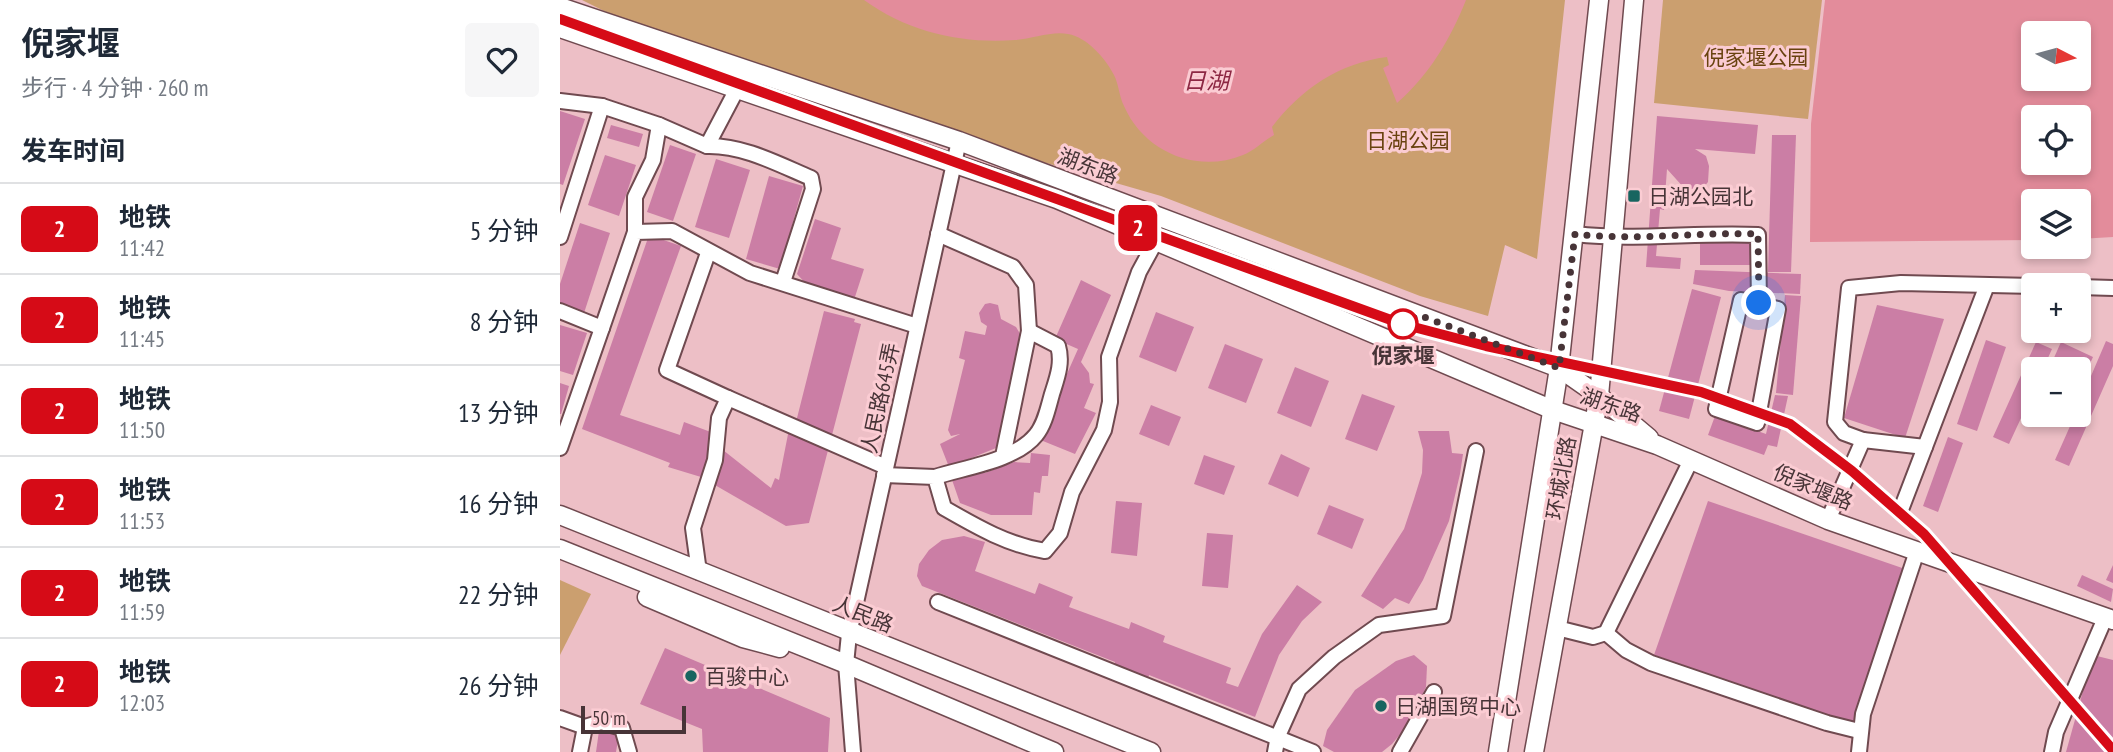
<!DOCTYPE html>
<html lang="zh">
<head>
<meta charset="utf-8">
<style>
	:root { --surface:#fff; --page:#f6f6f7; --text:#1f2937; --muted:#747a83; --line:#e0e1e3 }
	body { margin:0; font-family:"PT Sans Narrow","Noto Sans SC",sans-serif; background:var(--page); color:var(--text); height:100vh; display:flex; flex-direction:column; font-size:26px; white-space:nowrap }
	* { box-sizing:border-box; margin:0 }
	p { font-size:23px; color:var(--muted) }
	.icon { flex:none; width:38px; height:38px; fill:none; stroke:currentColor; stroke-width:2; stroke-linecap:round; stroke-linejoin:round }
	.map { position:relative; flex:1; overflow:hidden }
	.side { display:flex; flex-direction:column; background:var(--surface); width:560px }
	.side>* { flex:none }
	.badge { padding:0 14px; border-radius:10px; font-size:24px; line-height:46px }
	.needle { width:46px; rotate:96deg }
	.buttons { position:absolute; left:1461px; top:21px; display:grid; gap:14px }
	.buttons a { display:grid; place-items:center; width:70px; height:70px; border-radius:7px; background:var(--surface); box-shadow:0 4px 10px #0003; font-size:35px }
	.scale { position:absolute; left:21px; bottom:18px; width:105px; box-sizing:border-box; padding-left:7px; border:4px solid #473437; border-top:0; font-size:19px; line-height:24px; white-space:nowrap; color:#473437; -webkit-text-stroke:5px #fbccd3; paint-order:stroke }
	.you { position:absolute; width:35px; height:35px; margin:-18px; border:5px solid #fff; border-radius:50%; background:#1a73e8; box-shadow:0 0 0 10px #1a73e833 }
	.map>.badge { position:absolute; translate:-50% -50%; box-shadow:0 0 0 4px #fff }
	h2 { padding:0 21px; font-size:26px; line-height:63px }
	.round { display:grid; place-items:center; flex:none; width:74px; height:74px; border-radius:7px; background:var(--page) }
	.summary { display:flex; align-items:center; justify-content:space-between; height:119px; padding:0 21px }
	h1 { font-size:33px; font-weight:700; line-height:52px }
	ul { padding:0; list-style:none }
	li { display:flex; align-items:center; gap:21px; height:91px; padding:0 21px; border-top:2px solid var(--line) }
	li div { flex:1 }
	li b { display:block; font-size:26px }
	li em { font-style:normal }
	li .badge { min-width:77px; font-weight:700; text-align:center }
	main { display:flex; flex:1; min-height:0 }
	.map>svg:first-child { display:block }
</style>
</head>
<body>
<main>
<section class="side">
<div class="summary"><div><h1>倪家堰</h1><p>步行 · 4 分钟 · 260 m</p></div><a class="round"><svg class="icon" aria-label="heart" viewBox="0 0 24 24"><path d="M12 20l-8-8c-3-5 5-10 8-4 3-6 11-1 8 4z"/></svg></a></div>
<h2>发车时间</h2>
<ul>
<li><span class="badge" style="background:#d60b17;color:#fff">2</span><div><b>地铁</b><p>11:42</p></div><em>5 分钟</em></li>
<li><span class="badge" style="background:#d60b17;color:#fff">2</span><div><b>地铁</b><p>11:45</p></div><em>8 分钟</em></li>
<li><span class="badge" style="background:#d60b17;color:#fff">2</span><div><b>地铁</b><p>11:50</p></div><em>13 分钟</em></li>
<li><span class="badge" style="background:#d60b17;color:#fff">2</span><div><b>地铁</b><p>11:53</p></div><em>16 分钟</em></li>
<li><span class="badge" style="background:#d60b17;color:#fff">2</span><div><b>地铁</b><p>11:59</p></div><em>22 分钟</em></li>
<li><span class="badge" style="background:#d60b17;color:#fff">2</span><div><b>地铁</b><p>12:03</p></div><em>26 分钟</em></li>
</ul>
</section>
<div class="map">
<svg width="1553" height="752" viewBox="0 0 1553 752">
	<rect width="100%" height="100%" fill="#edbfc6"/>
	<g fill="#cb9f6f">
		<polygon points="22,0 1005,0 977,259 945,245 928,316 860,296 601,196 476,160 341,111 209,71 58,18"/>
		<polygon points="1103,0 1262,0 1248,119 1094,103"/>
		<polygon points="0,580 31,594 0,655"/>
	</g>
	<g fill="#e38c9b" fill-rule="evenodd">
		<path d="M304 0H906C890 40 869 75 837 103L823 68 829 65 827 57C779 63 741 89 712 127L714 135C703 141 695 150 683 155 637 174 584 152 564 106 559 96 559 85 554 75 546 59 527 37 508 34 491 31 472 39 455 40 402 44 348 32 304 0Z"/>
		<path d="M1265 0H1553V237L1519 239V201H1474L1473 240 1250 242 1251 124ZM1474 33H1519V79H1474ZM1474 117H1519V163H1474Z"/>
	</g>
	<g fill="#cb7ea5">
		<polygon points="0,111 25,119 3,185 0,184"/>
		<polygon points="1097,116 1198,125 1195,154 1135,149 1146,156 1149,166 1148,182 1142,189 1125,189 1107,169 1104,210 1100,209 1096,256 1121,258 1120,269 1086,267"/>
		<polygon points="51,125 83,134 79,147 47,138"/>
		<polygon points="1212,135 1236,135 1231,272 1208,272"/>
		<polygon points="110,145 136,154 113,221 87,212"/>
		<polygon points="45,155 76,165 59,216 28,205"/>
		<polygon points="156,159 190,170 169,238 135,227"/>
		<polygon points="209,176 243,186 220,269 186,259"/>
		<polygon points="255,219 281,228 271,259 304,269 294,300 248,286 237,274"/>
		<polygon points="20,223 50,233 24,313 0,305 0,284"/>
		<polygon points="89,235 121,246 60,415 120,435 124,422 156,434 163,450 211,488 215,478 219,480 230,424 235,426 264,311 295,319 294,322 301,324 249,523 226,526 141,477 108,467 110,463 22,429"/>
		<polygon points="1140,239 1192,240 1191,265 1140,265"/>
		<polygon points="1135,270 1241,274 1240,294 1169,291 1133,284"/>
		<polygon points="521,280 551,295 521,362 529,373 530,383 534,384 524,408 536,413 515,454 478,439 518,349 495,339"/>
		<polygon points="1132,289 1161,297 1129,419 1099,411"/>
		<polygon points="1225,295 1241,296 1233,395 1216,393"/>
		<polygon points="430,303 438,305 441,319 456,327 462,337 436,448 389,467 380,444 400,434 391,436 388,430 405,360 399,358 405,331 425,335 427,326 421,322 419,313 425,304"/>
		<polygon points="1317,305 1384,319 1345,438 1284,418"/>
		<polygon points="596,312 634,327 616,372 579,357"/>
		<polygon points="0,325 27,333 13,375 0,371"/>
		<polygon points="1426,340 1446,347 1417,431 1397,424"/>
		<polygon points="1546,341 1553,344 1553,366 1509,466 1495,460 1515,415 1519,415 1519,404"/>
		<polygon points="1476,342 1492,349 1483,369 1474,369 1474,390 1449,444 1433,437"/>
		<polygon points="1501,342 1533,357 1519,387 1519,369 1489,369"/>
		<polygon points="665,344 703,359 686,403 648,388"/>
		<polygon points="735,367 769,381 751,427 717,413"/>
		<polygon points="0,383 9,386 1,414 0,414"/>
		<polygon points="802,394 835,406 817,451 785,439"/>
		<polygon points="1215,395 1228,396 1217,447 1208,445 1204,455 1148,435 1155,416 1206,434"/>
		<polygon points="591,405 621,417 609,446 579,434"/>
		<polygon points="858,431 889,431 892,453 903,454 900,474 889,521 863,580 849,604 835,598 823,609 801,596 844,529 854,499 862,473 863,450"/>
		<polygon points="1388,437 1403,443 1378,512 1363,506"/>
		<polygon points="471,453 490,455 488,476 482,476 480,493 474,492 472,515 431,515 400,503 391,477 423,466 425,473 454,462 470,463"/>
		<polygon points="721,454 750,468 738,497 708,484"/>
		<polygon points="644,455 675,466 664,495 634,484"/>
		<polygon points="556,501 582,503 577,556 551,553"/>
		<polygon points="1148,501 1348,570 1295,725 1094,655"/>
		<polygon points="769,505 804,519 792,549 757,534"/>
		<polygon points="647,533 673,535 668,588 642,586"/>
		<polygon points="404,536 425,542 415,571 475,594 479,583 513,597 509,607 569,629 571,622 605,636 603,642 671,668 666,683 678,687 702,634 737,585 762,602 742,621 719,655 695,717 589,675 588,679 554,665 555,662 362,586 357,576 359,564 369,550 382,540"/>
		<polygon points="1553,565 1553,583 1546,580"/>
		<polygon points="1522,575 1553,589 1551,602 1517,586"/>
		<polygon points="105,648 270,718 268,752 143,752 142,729 80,704"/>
		<polygon points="854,655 867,666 866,687 849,724 832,744 822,752 774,752 763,746 767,730 795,690 836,661"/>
		<polygon points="1533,655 1553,660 1553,752 1506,752"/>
		<polygon points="39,731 59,734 56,752 36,752"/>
	</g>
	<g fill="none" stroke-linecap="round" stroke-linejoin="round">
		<g stroke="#704a50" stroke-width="18">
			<g id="minor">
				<polyline points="0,101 42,106 0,237"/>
				<polyline points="42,106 99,125 147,146 177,89"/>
				<path d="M147 146C183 145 218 164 251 178L253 189 223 282"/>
				<polyline points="75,232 75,197 93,160 99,125"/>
				<polyline points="378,234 453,267 466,285 469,331"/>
				<path d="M1015 234C1076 241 1137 232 1198 235L1199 303"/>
				<polyline points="1519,287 1553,288"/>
				<polygon points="1181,300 1218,309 1197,423 1156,409"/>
				<polyline points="0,311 42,328 0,448"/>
				<polyline points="42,328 75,232 112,231 190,273 357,326"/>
				<polyline points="168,398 326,467"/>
				<polyline points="1303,440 1365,447"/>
				<path d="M324 475 375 477 384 508C417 527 448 545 485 551L500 533 512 492 544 430 550 402 549 357 579 272 597 239"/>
				<path d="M375 477C406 467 455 461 476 435 485 424 488 408 492 394 497 378 503 363 498 346L469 331 443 456"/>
				<polyline points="1342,507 1427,285"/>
				<polyline points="1268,520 1303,440 1284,433 1275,422 1289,288 1341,283 1474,286"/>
				<polyline points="139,572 133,528 155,460 159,418 168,398 107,370 148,253"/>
				<polyline points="378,602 753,752"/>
				<polyline points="997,628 1033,637 1046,633 1131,460"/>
				<polyline points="1046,633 1066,650 1091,663 1267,723 1299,731"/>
				<polyline points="0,718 25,727 41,722 62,728 69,752"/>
				<polyline points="20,752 25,727"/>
				<polyline points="293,752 286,664 289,634 399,141"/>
				<polyline points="715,752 718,736 739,689 774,657 819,625 883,616 916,451"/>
				<polyline points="840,752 874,692"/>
				<polyline points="1299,752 1303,714 1357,551"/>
				<polyline points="1492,752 1496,732 1545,618"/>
			</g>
		</g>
		<g stroke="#704a50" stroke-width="21">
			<g id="major">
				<polyline points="0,7 399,141 999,368 1039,396 1089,438"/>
				<polyline points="0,28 497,199 993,410 1097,445 1268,520 1553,620"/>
				<polyline points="0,515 591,752"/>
				<polyline points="0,549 286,664 494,752"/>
				<polyline points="87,597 183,638 220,648"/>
				<polyline points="938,752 999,368 1039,0"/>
				<polyline points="974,752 1039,396 1074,0"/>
			</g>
		</g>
		<use href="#minor" stroke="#fff" stroke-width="14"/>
		<use href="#major" stroke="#fff" stroke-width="18"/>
	</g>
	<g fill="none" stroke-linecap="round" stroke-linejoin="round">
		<g stroke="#fff" stroke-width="16">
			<polyline id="line" points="0,19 842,324 926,346 1141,392 1230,424 1292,471 1364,534 1553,750"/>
		</g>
		<use href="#line" stroke="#d60b17" stroke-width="10"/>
		<path stroke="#473437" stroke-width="7" stroke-dasharray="0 12.6" d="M843 324 859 315 999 368 1015 234C1076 241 1137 232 1198 234L1199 303"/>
	</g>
	<g fill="#186560" stroke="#fbccd3" stroke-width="2.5">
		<rect x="1067" y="189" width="14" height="14" rx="3.5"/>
		<circle cx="131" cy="676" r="7"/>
		<circle cx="821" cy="706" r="7"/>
	</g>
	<circle fill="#fff" stroke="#d60b17" stroke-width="3.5" cx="843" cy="324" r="14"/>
	<g text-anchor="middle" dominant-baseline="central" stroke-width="6" stroke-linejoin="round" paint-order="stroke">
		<g font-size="21" fill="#69420f" stroke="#fbccd3">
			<text x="1196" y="57">倪家堰公园</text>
			<text x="848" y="140">日湖公园</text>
		</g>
		<g font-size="21" fill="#473437" stroke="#fbccd3">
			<text transform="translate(528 166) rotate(21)">湖东路</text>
			<text transform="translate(320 398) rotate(-78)">人民路645弄</text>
			<text transform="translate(1051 405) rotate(19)">湖东路</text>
			<text transform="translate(1001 478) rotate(-80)">环城北路</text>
			<text transform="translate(1253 487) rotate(23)">倪家堰路</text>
			<text transform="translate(303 614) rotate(22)">人民路</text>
		</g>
		<g font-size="21" fill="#473437" stroke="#fbccd3" text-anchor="start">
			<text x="1088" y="196">日湖公园北</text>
			<text x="145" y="676">百骏中心</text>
			<text x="835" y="706">日湖国贸中心</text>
		</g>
		<g font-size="21" font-weight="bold" fill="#473437" stroke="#fbccd3">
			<text x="843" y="355">倪家堰</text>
		</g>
		<g font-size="23" font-style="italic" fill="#8d2743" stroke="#fbccd3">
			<text x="646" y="80">日湖</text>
		</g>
	</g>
</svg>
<div class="buttons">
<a><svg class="needle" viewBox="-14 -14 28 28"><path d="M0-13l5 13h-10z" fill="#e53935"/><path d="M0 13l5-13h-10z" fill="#747a83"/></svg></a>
<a><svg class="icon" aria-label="locate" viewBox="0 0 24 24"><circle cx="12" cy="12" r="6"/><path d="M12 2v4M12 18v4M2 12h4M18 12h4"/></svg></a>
<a><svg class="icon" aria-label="layers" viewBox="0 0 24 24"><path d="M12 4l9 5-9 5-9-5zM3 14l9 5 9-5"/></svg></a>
<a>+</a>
<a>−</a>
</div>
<div class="scale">50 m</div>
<div class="you" style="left:1199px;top:303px"></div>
<b class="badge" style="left:578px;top:228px;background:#d60b17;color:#fff">2</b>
</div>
</main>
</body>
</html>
